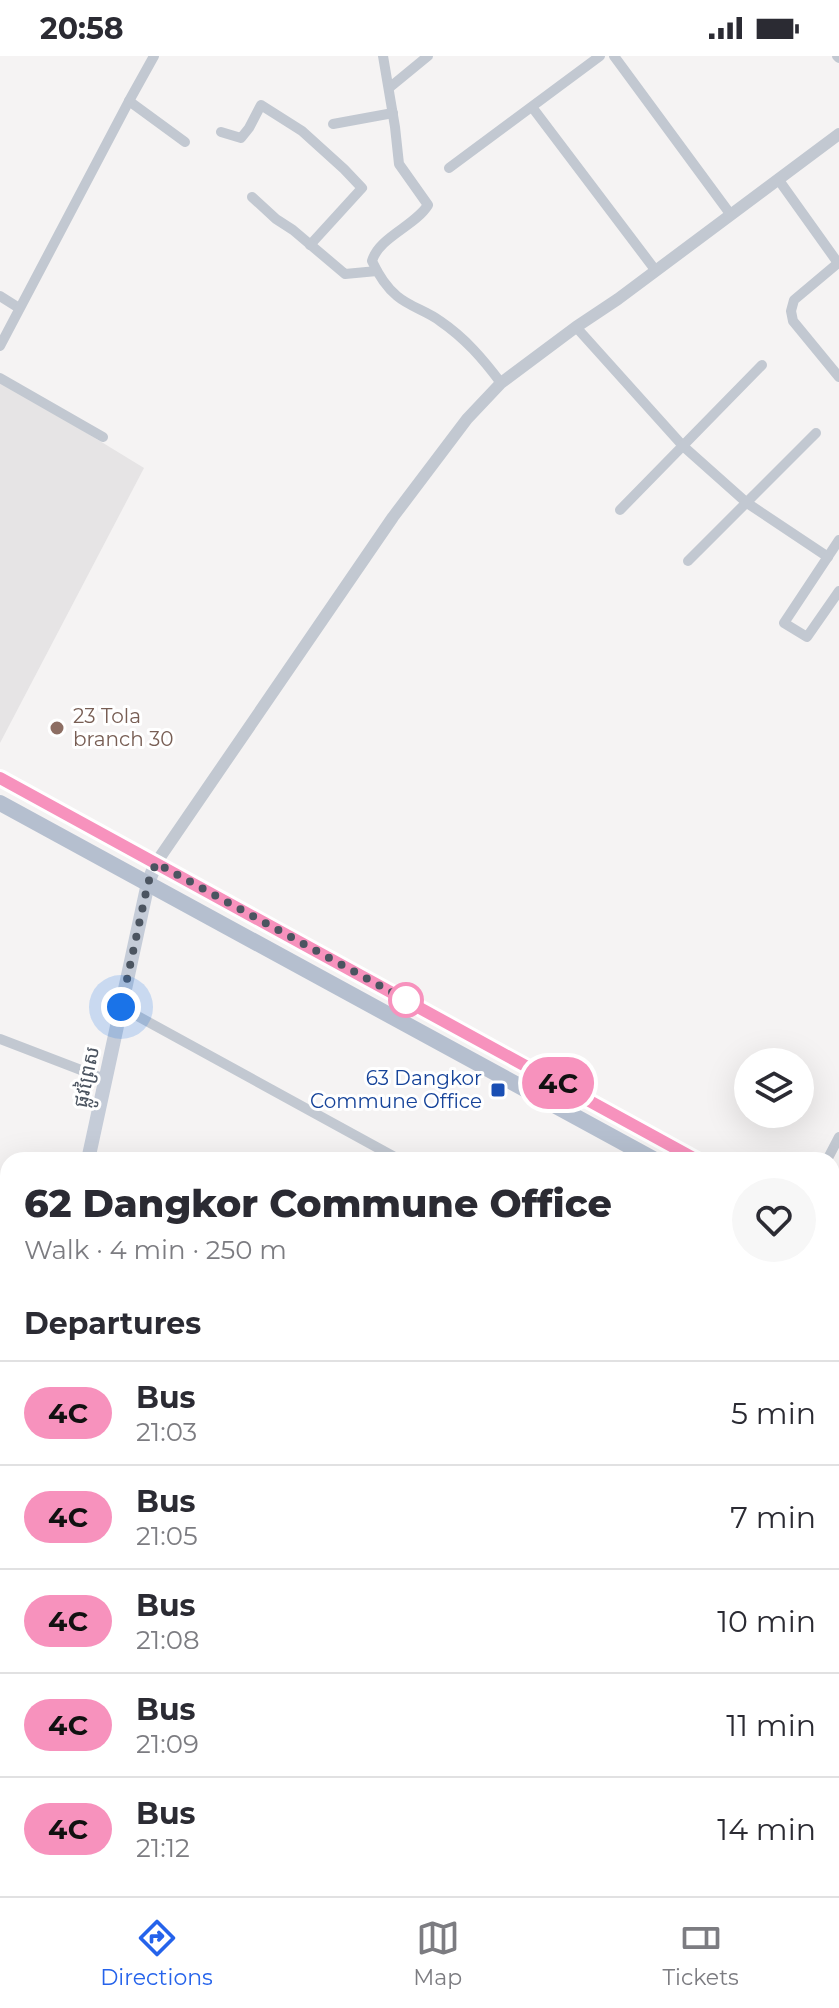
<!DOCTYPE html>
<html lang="en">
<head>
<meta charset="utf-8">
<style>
	:root { --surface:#fff; --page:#f7f7f7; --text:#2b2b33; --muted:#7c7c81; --line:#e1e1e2; --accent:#2563eb }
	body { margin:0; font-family:Montserrat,"Noto Sans Khmer",sans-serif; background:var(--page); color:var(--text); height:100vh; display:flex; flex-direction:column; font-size:30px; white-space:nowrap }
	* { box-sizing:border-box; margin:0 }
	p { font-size:26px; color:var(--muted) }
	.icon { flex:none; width:44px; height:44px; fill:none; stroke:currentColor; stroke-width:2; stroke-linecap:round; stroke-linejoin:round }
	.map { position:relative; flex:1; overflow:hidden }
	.panel { position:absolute; left:0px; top:1096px; width:840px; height:744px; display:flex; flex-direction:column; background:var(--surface); border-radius:24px 24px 0 0; box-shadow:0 8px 32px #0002 }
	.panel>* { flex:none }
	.badge { padding:0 16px; border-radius:26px; font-size:28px; line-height:52px }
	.controls { position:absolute; left:734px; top:992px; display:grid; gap:16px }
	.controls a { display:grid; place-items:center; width:80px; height:80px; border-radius:50%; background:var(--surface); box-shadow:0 8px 32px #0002; font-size:40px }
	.you { position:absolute; width:40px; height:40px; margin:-20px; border:6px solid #fff; border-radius:50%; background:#1a73e8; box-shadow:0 0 0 12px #1a73e833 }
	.map>.badge { position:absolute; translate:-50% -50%; box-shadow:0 0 0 4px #fff }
	h2 { padding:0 24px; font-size:30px; line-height:72px }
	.round { display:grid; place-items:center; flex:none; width:84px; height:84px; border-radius:42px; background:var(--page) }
	.head { display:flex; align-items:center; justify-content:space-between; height:136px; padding:0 24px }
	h1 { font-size:38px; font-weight:800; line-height:60px }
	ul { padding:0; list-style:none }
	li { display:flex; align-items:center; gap:24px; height:104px; padding:0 24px; border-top:2px solid var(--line) }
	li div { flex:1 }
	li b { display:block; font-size:30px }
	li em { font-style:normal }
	li .badge { min-width:88px; font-weight:700; text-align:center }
	.status { display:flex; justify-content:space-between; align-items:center; height:56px; padding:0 40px; background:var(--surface); direction:ltr }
	.status svg { height:22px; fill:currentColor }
	.menu { display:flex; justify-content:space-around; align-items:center; height:112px; border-top:2px solid var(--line); background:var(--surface); font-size:22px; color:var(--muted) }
	.menu a { display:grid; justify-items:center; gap:4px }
	.menu .active { color:var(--accent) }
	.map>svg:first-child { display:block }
</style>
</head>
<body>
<div class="status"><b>20:58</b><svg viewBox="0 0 49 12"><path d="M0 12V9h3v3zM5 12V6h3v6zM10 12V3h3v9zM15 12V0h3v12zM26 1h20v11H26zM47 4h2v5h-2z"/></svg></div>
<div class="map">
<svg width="839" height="1840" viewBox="0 0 839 1840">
	<rect width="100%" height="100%" fill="#f5f3f3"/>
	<polygon fill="#e6e4e5" points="0,324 144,412 0,687"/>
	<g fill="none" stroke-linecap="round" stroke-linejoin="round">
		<g stroke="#c2c8d1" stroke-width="10">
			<path d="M383 0 395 71 399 108 428 149C415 170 379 181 372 205 378 218 386 231 397 240 410 251 427 255 440 265 465 282 483 303 501 327"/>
			<polyline points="614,0 731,159"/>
			<polyline points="837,0 839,2"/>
			<polyline points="389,32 428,0"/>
			<polyline points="129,45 185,86"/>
			<polyline points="532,51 656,215"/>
			<polyline points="333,68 393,57"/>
			<polyline points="221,76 241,82 249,72 261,49 302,75 344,113 362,132 310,189"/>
			<polyline points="449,112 600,0"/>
			<polyline points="778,123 838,207 839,207"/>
			<polyline points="252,141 276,163 293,174 345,218 377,215"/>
			<polyline points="838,207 794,244 791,255 793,265 839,321"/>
			<polyline points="0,240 19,252"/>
			<polyline points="576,271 683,390 747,447 828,501"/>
			<polyline points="0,290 129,45 154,0"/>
			<polyline points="0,322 103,381"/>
			<polyline points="620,454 762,309"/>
			<polyline points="839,484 784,567 807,581 839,535"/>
			<polyline points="688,505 816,377"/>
			<polyline points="121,951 400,1104"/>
			<polyline points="0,983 107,1024"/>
			<polyline points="827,1104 839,1081"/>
			<polyline points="0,1608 8,1613"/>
			<polyline points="832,1771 839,1778"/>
			<polyline points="441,1832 450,1840"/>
			<polyline points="779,1832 788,1840"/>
			<polyline points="527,1840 534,1832"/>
			<polyline points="629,1840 635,1832"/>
		</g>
		<polyline stroke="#c2c8d1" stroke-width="12" points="156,807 393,461 467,363 501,327 576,271 618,243 839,78"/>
		<g stroke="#c5ccd8" stroke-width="14">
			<polyline points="88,1104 148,827 156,807"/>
			<polyline points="0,1519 8,1483"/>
		</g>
		<g stroke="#b5bfcf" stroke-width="16">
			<polyline points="0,722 697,1104"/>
			<polyline points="0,747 655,1104"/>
			<polyline points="832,1178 839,1182"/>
			<polyline points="832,1201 839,1205"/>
		</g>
	</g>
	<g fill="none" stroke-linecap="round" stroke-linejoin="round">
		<g stroke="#fff" stroke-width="18">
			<polyline id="line" points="0,722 697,1104"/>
		</g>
		<use href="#line" stroke="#f792bd" stroke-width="12"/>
		<polyline stroke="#4b5460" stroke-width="8" stroke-dasharray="0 14.4" points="121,951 148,827 156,807 406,944"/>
	</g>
	<circle fill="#8d6e63" stroke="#fff" stroke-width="3" cx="57" cy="672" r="8"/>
	<circle fill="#fff" stroke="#f792bd" stroke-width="4" cx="406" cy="944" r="16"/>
	<rect fill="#1a4fb4" stroke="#fff" stroke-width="3" x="490" y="1026" width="16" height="16" rx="4"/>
	<g text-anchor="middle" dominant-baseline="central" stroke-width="6" stroke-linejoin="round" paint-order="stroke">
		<g font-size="20" fill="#785e54" stroke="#fff" text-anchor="start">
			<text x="73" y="660">23 Tola<tspan x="73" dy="23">branch 30</tspan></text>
		</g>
		<g font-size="20" fill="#4b5460" stroke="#fff">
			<text transform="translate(86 1021) rotate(-78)">ផ្លូវព្រៃស</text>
		</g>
		<g font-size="20" fill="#164399" stroke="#fff" text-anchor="end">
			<text x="482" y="1022">63 Dangkor<tspan x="482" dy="23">Commune Office</tspan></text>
		</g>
	</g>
</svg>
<div class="controls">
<a><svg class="icon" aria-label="layers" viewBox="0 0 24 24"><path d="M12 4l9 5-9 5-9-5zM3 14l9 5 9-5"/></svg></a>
</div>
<div class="you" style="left:121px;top:951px"></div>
<b class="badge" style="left:558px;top:1027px;background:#f792bd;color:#111">4C</b>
<section class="panel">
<div class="head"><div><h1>62 Dangkor Commune Office</h1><p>Walk · 4 min · 250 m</p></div><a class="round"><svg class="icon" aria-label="heart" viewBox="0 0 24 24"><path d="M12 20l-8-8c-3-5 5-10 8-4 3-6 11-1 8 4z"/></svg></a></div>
<h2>Departures</h2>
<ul>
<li><span class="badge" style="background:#f792bd;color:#111">4C</span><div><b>Bus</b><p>21:03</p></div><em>5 min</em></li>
<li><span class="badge" style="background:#f792bd;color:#111">4C</span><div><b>Bus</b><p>21:05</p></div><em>7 min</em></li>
<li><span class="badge" style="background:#f792bd;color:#111">4C</span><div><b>Bus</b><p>21:08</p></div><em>10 min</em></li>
<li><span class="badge" style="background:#f792bd;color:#111">4C</span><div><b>Bus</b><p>21:09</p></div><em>11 min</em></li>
<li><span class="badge" style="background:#f792bd;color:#111">4C</span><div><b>Bus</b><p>21:12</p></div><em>14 min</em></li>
</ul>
</section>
</div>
<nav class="menu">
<a class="active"><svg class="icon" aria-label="directions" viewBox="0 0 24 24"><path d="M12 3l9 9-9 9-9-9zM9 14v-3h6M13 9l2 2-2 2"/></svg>Directions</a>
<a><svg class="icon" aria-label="map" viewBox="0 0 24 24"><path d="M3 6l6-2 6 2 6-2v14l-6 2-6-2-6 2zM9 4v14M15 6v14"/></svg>Map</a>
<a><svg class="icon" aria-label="tickets" viewBox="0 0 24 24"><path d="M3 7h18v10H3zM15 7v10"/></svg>Tickets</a>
</nav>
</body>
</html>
